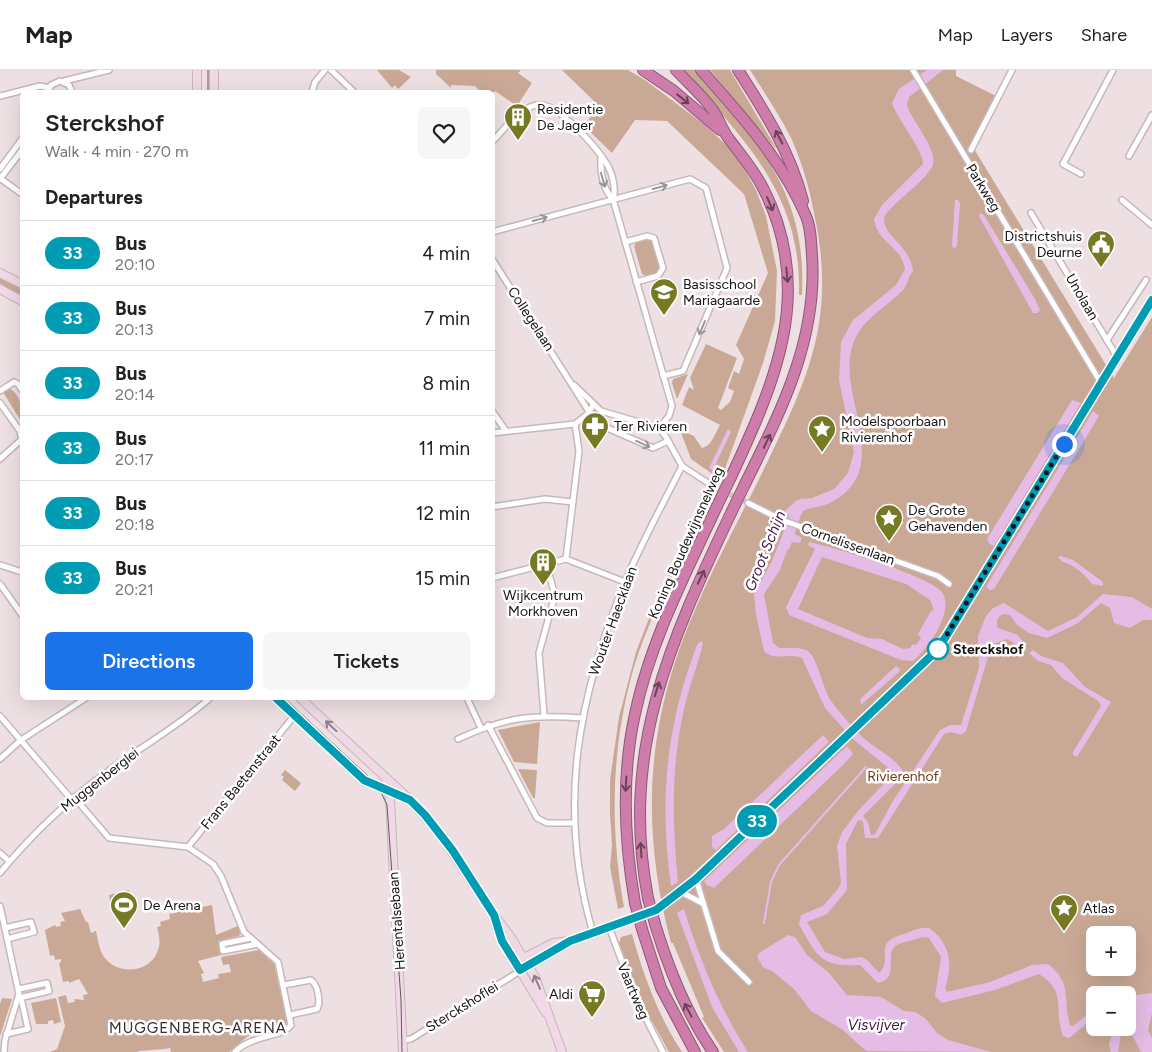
<!DOCTYPE html>
<html lang="en">
<head>
<meta charset="utf-8">
<style>
	:root { --surface:#fff; --page:#f6f6f6; --text:#222; --muted:#767676; --line:#e0e0e0; --accent:#1a73e8 }
	body { margin:0; font-family:Figtree,sans-serif; background:var(--page); color:var(--text); height:100vh; display:flex; flex-direction:column; font-size:19px; white-space:nowrap }
	* { box-sizing:border-box; margin:0 }
	p { font-size:16px; color:var(--muted) }
	.icon { flex:none; width:28px; height:28px; fill:none; stroke:currentColor; stroke-width:2; stroke-linecap:round; stroke-linejoin:round }
	.map { position:relative; flex:1; overflow:hidden }
	.details { position:absolute; left:20px; top:20px; width:475px; height:610px; display:flex; flex-direction:column; background:var(--surface); border-radius:8px; box-shadow:0 5px 20px #0002 }
	.details>* { flex:none }
	.badge { padding:0 10px; border-radius:16px; font-size:18px; line-height:32px }
	.controls { position:absolute; left:1086px; top:856px; display:grid; gap:10px }
	.controls a { display:grid; place-items:center; width:50px; height:50px; border-radius:8px; background:var(--surface); box-shadow:0 5px 20px #0002; font-size:25px }
	.you { position:absolute; width:25px; height:25px; margin:-12px; border:4px solid #fff; border-radius:50%; background:#1a73e8; box-shadow:0 0 0 8px #1a73e833 }
	.map>.badge { position:absolute; translate:-50% -50%; box-shadow:0 0 0 2px #fff }
	h2 { padding:0 25px; font-size:19px; line-height:45px }
	.round { display:grid; place-items:center; flex:none; width:52px; height:52px; border-radius:8px; background:var(--page) }
	.head { display:flex; align-items:center; justify-content:space-between; height:85px; padding:0 25px }
	h1 { font-size:24px; font-weight:600; line-height:38px }
	.cta { display:flex; gap:10px; margin-top:auto; padding:10px 25px }
	.cta a { flex:1; height:58px; border-radius:8px; background:var(--accent); color:#fff; font-size:20px; font-weight:600; line-height:58px; text-align:center }
	.cta a+a { background:var(--page); color:var(--text) }
	ul { padding:0; list-style:none }
	li { display:flex; align-items:center; gap:15px; height:65px; padding:0 25px; border-top:1px solid var(--line) }
	li div { flex:1 }
	li b { display:block; font-size:19px }
	li em { font-style:normal }
	li .badge { min-width:55px; font-weight:700; text-align:center }
	header { display:flex; align-items:center; gap:30px; box-sizing:border-box; height:70px; padding:0 25px; background:var(--surface); border-bottom:1px solid var(--line) }
	header strong { font-size:24px }
	nav { display:flex; gap:28px; margin-inline-start:auto; font-size:18px }
	.map>svg:first-child { display:block }
</style>
</head>
<body>
<header>
<strong>Map</strong>
<nav><a>Map</a><a>Layers</a><a>Share</a></nav>
</header>
<div class="map">
<svg width="1152" height="982" viewBox="0 0 1152 982">
	<rect width="100%" height="100%" fill="#eee0e2"/>
	<g fill="#caa896" fill-rule="evenodd">
		<polygon points="377,0 399,0 411,7 398,19 395,15 392,18"/>
		<polygon points="436,0 521,0 518,3 532,13 517,36 495,21 493,23 481,22 475,16 451,15 451,18 436,4"/>
		<path d="M562 0H628L645 10 705 55 727 76 741 93 756 120 766 146 777 201 775 251 763 293 721 410 691 389 680 360 694 366 702 378C712 376 715 363 720 355L682 335 689 317 694 320 690 308 706 274 737 288 718 338 721 340 730 332 734 321 728 318 734 301 739 304 744 289 736 275 768 203 744 124 667 51 635 50 612 83 583 55 591 47 589 45 597 34Z"/>
		<path d="M683 0H695C758 73 807 121 802 225H799C802 124 744 70 683 0Z"/>
		<polygon points="710,0 730,0 776,78 775,78"/>
		<path d="M750 0H956V6L996 26 971 74 1114 308 1152 247V982H724L702 948 704 947 673 873H671C646 778 644 689 674 595 698 520 740 451 773 380 793 339 812 298 819 253 825 217 822 179 814 143 809 117 802 92 791 68 779 44 764 22 750 0ZM1095 865H1128V898H1095ZM1095 925H1128V958H1095Z"/>
		<polygon points="647,168 652,170 660,198 658,203 647,206 642,204 634,176 637,171"/>
		<polygon points="0,206 22,219 22,227 0,214"/>
		<polygon points="688,304 677,329 672,313 673,309"/>
		<path d="M10 319C21 324 23 343 22 353L3 322Z"/>
		<path d="M708 420 715 422C686 480 650 541 632 604 611 681 610 759 624 837L618 839 610 797 612 775 610 745V710L619 647 636 582 648 551Z"/>
		<polygon points="540,652 537,694 514,692 498,660"/>
		<polygon points="518,699 537,700 535,728 533,728"/>
		<polygon points="285,700 301,713 295,721 282,710 284,707 281,705"/>
		<polygon points="129,820 132,832 111,837 109,825"/>
		<path d="M212 835 216 865 238 856 241 863 239 866 218 871 221 885 198 891 204 903 201 904 203 912 219 908 218 904 231 902 229 894 223 895 221 887 259 880 274 893 287 952 285 956 248 966 229 982H171L170 978C161 980 141 980 137 982H50L57 979 65 956 58 927 66 925 68 933 75 932 74 929 84 930 83 925 88 924 79 909 69 913V911L63 912 59 893 61 892V889L55 890 54 885 50 886 45 860 55 855 56 857 61 856 60 852 65 851 61 843 80 839 86 852H88L91 863 96 861C98 870 99 880 104 887 118 906 151 903 158 880 161 872 159 865 157 857L161 856 160 852 170 849 169 844Z"/>
		<path d="M632 864C643 904 658 946 682 982H669L642 933 619 873 621 867Z"/>
		<polygon points="2,928 12,929 0,966 0,934"/>
		<polygon points="56,928 61,952 54,954 53,950 48,951 48,954 36,954 31,933"/>
	</g>
	<g fill="#e4bce5" fill-rule="evenodd">
		<path d="M927 0H943L909 27 907 35C912 52 940 81 932 97 924 113 884 139 884 149 884 167 910 175 913 201 908 207 908 215 902 221 883 240 860 250 852 277 837 327 896 399 830 433 822 437 813 437 804 440L800 447 786 444 785 441 797 430 812 428 834 419 848 403 854 382 839 310 841 272 853 250 896 215 905 199C900 174 877 173 874 149L882 135 923 94C923 79 898 51 892 33L899 19Z"/>
		<polygon points="955,130 958,130 960,133 957,176 954,179 952,176"/>
		<polygon points="980,143 984,145 1035,229 1040,240 1037,243 1033,243 979,146"/>
		<polygon points="1072,330 1081,333 994,476 989,473 987,469"/>
		<polygon points="1093,341 1099,346 994,519 990,520 986,517"/>
		<polygon points="728,359 731,362 713,400 709,398"/>
		<path d="M785 459 802 468 800 473 790 472 780 500 764 524 773 573 779 578C788 579 801 576 809 582 817 588 823 619 831 631 842 645 856 663 871 674 882 682 895 689 903 701L899 710 863 746 868 752 871 765 875 764 893 731 940 660 950 655H961L979 598 978 566 986 546 993 538 1004 533 1048 561 1077 547 1103 524 1132 527 1152 539V550H1143L1130 558 1114 553 1110 538 1101 533 1078 553 1047 568 1029 563 1017 555 1010 545 1003 544C997 547 996 551 998 558L1018 565 1022 571 1017 575 1007 569 994 574 990 580 966 661 961 665 951 662 944 664 878 768H865L863 751 858 750 846 774 847 820 827 844 807 852 825 882 844 889 861 887 867 890 879 903C895 887 869 873 907 863 914 860 922 857 929 858 951 873 953 896 945 918L947 922 990 912 1032 895 1048 894C1074 914 1062 931 1070 955L1073 956 1095 938V947L1069 968 1063 966C1053 940 1068 922 1039 904L995 920 942 933 935 926 941 887 929 868C922 866 917 869 910 871 904 872 895 874 892 880 888 892 897 909 878 913L860 895C821 897 817 887 799 854L801 845 823 836 838 819 841 812 837 776 842 762 858 741 893 704 892 701 853 669 825 638 802 588C789 582 775 592 764 581L756 545 754 524 771 493Z"/>
		<path d="M809 472C833 477 929 506 942 522 955 540 928 580 913 591L901 590 789 545 786 537 815 479 808 475ZM822 487 906 514 930 530 934 540 931 541 918 564 921 568 916 575 913 574 910 578 903 579 882 569 867 568 798 539Z"/>
		<path d="M1061 486 1073 490 1103 512V516L1092 514C1087 507 1079 500 1071 495 1066 492 1062 493 1058 487Z"/>
		<path d="M701 571 703 573C698 595 689 617 684 639 671 697 672 754 678 812L671 816C659 730 666 656 697 575Z"/>
		<polygon points="1033,580 1041,586 1063,593 1085,617 1111,632 1077,687 1073,685 1073,682 1101,636 1098,631 1062,608 1051,595 1038,591 1029,583"/>
		<polygon points="896,596 900,599 899,602 861,635 860,629"/>
		<polygon points="823,665 829,672 716,780 712,777 712,766 724,759"/>
		<polygon points="847,676 853,684 844,694 714,818 707,815 704,811"/>
		<path d="M684 839C700 890 719 937 748 982H739L712 937 677 843Z"/>
		<polygon points="788,865 795,867 807,885 829,903 847,925 881,927 904,941 915,942 925,948 937,963 948,970 991,982 866,981 843,960 811,941 794,919 772,901 763,897 757,887 759,883"/>
		<polygon points="1152,923 1152,943 1148,960 1152,968 1152,982 1141,982 1130,961 1128,926"/>
		<polygon points="1114,958 1122,958 1118,982 1111,982 1109,974"/>
	</g>
	<g fill="none" stroke-linecap="round" stroke-linejoin="round">
		<polyline stroke="#e4bce5" stroke-width="2" points="764,853 771,812 779,795 866,697"/>
		<polyline stroke="#e4bce5" stroke-width="11" points="785,475 797,439 803,434"/>
		<polyline stroke="#cec1c3" stroke-width="5" stroke-dasharray="5 2.5" stroke-linecap="butt" points="716,418 748,433"/>
		<g stroke="#c6b8ba" stroke-width="8">
			<g id="street">
				<polyline points="331,0 354,22"/>
				<polyline points="913,0 1101,313"/>
				<polyline points="64,11 109,0"/>
				<polyline points="48,22 51,15 60,11 69,15 72,22"/>
				<polyline points="312,22 315,12 325,0"/>
				<polyline points="0,26 40,16 49,18"/>
				<path d="M492 72C505 59 518 38 537 35 557 31 598 79 608 96 613 105 616 120 613 129"/>
				<polyline points="971,80 1012,0"/>
				<polyline points="1129,86 1152,45"/>
				<path d="M601 88C600 102 603 120 613 129L672 336 669 346 659 358"/>
				<polyline points="0,99 22,69"/>
				<polyline points="1081,104 1063,94 1113,0"/>
				<polyline points="0,109 22,80"/>
				<polyline points="1,109 22,124"/>
				<polyline points="1122,130 1152,155"/>
				<polyline points="1031,143 1117,287"/>
				<polyline points="492,162 690,109 706,118 727,198 683,301 663,306"/>
				<polyline points="625,172 647,166 654,168 663,198 658,206 636,212"/>
				<polyline points="492,189 593,348 605,357 653,378 668,371"/>
				<polyline points="1107,270 1146,210"/>
				<polyline points="574,315 601,341 659,358 666,367 682,396"/>
				<polyline points="0,321 14,312 18,314 22,320"/>
				<polyline points="0,333 20,361 22,371"/>
				<polyline points="492,341 506,361"/>
				<polyline points="492,363 575,354 589,343 593,335"/>
				<polyline points="0,389 22,369"/>
				<polyline points="682,396 716,418"/>
				<polyline points="748,433 782,450 938,506 949,514"/>
				<polyline points="492,437 545,429 573,432"/>
				<polyline points="566,489 579,381 575,354"/>
				<polyline points="0,495 22,502"/>
				<polyline points="492,508 566,489 625,512"/>
				<polyline points="0,514 22,545"/>
				<polyline points="467,628 481,658"/>
				<polyline points="544,645 539,583 555,525 546,494"/>
				<polyline points="0,646 72,730"/>
				<polyline points="488,655 537,748 547,753 573,753"/>
				<path d="M458 669C506 647 531 644 583 648"/>
				<polyline points="0,689 21,670 86,628"/>
				<path d="M74 727 109 768 188 777 213 794 221 806 244 862 278 892 291 955C284 967 251 965 235 982"/>
				<polyline points="188,777 294,646"/>
				<polyline points="0,783 9,791"/>
				<path d="M0 803C32 764 69 729 111 699 144 675 180 655 210 628"/>
				<polyline points="696,809 718,881 749,912"/>
				<polyline points="681,822 702,833"/>
				<polyline points="0,836 19,924 5,970 4,982"/>
				<polyline points="609,857 636,929 663,982"/>
				<polyline points="5,858 31,852 34,862 7,869"/>
				<path d="M593 863C556 737 578 624 628 505 644 468 664 432 682 396"/>
				<polyline points="251,868 222,874 223,881 258,874"/>
				<path d="M284 915 311 910C318 915 321 932 317 939L290 945"/>
				<polyline points="19,928 49,921 47,913 19,919"/>
				<polyline points="6,964 28,959 21,928"/>
				<polyline points="404,970 411,969 520,901"/>
			</g>
		</g>
		<g stroke="#c6b8ba" stroke-width="10">
			<g id="secondary">
				<polyline points="214,0 214,22"/>
				<polyline points="197,22 197,0"/>
				<polyline points="0,203 22,214"/>
				<polyline points="0,219 22,231"/>
				<polyline points="276,628 364,710 392,722"/>
				<polyline points="300,628 410,730 440,764 494,845 510,866 535,907 562,982"/>
				<polyline points="386,708 390,729 403,982"/>
				<polyline points="496,851 502,871 546,943"/>
				<polyline points="525,898 569,872"/>
				<polyline points="520,901 524,888 553,873 571,871 656,840 676,826 931,586 945,568 1152,230"/>
			</g>
		</g>
		<g stroke="#8e5876" stroke-width="12">
			<g id="highway">
				<polyline points="643,0 674,21 720,60"/>
				<path d="M676 0C688 13 702 25 712 39 719 48 722 60 729 69 741 85 754 100 763 118 816 221 775 312 731 407"/>
				<path d="M701 0C739 43 782 90 805 144 811 156 811 172 812 185 818 269 781 341 745 414"/>
				<path d="M738 0C765 42 791 83 803 131"/>
				<path d="M648 828C620 681 670 572 731 443"/>
				<path d="M635 833C624 770 621 707 635 644 650 572 686 503 717 436"/>
				<path d="M655 854C669 900 686 943 713 982"/>
				<polyline points="642,859 661,918 695,982"/>
			</g>
		</g>
		<use href="#street" stroke="#fff" stroke-width="5"/>
		<use href="#secondary" stroke="#f0d8e6" stroke-width="8"/>
		<use href="#highway" stroke="#ce7daa" stroke-width="10"/>
		<g stroke="#625a5b" stroke-width="1">
			<polyline points="208,0 208,22"/>
			<polyline points="284,628 370,708 380,720 387,735 401,930 402,982"/>
		</g>
		<g stroke="#8e5876" stroke-width="12" stroke-linecap="butt">
			<g id="highway-bridge">
				<polyline points="717,436 731,407"/>
				<polyline points="731,443 745,414"/>
				<polyline points="648,828 655,854"/>
				<polyline points="635,833 642,859"/>
			</g>
		</g>
		<use href="#highway-bridge" stroke="#ce7daa" stroke-width="10"/>
	</g>
	<defs><path id="oneway-shaft" d="M-6 0H5M1.5-3L5.5 0L1.5 3" fill="none" stroke-width="1.6" stroke-linecap="round" stroke-linejoin="round" transform="scale(1.25)"/></defs>
	<g stroke="#6a4358">
		<use href="#oneway-shaft" transform="translate(683 29) rotate(38)"/>
		<use href="#oneway-shaft" transform="translate(779 67) rotate(-117)"/>
		<use href="#oneway-shaft" transform="translate(770 134) rotate(67)"/>
		<use href="#oneway-shaft" transform="translate(787 205) rotate(85)"/>
		<use href="#oneway-shaft" transform="translate(767 371) rotate(-64)"/>
		<use href="#oneway-shaft" transform="translate(701 507) rotate(-65)"/>
		<use href="#oneway-shaft" transform="translate(657 619) rotate(-73)"/>
		<use href="#oneway-shaft" transform="translate(626 714) rotate(93)"/>
		<use href="#oneway-shaft" transform="translate(641 780) rotate(-94)"/>
		<use href="#oneway-shaft" transform="translate(688 940) rotate(-118)"/>
	</g>
	<g stroke="#979595">
		<use href="#oneway-shaft" transform="translate(603 110) rotate(74)"/>
		<use href="#oneway-shaft" transform="translate(660 117) rotate(-15)"/>
		<use href="#oneway-shaft" transform="translate(540 149) rotate(-15)"/>
		<use href="#oneway-shaft" transform="translate(702 258) rotate(113)"/>
		<use href="#oneway-shaft" transform="translate(643 374) rotate(24)"/>
	</g>
	<g stroke="#8f7f88">
		<use href="#oneway-shaft" transform="translate(331 656) rotate(-137)"/>
		<use href="#oneway-shaft" transform="translate(537 912) rotate(-114)"/>
	</g>
	<g fill="none" stroke-linecap="round" stroke-linejoin="round">
		<g stroke="#fff" stroke-width="11">
			<polyline id="line" points="276,628 364,710 410,730 425,745 453,781 494,845 502,871 520,900 570,871 656,840 696,809 933,584 945,568 1152,230"/>
		</g>
		<use href="#line" stroke="#009cb4" stroke-width="8"/>
		<polyline stroke="#181314" stroke-width="5" stroke-dasharray="0 9" points="938,579 1064,374"/>
	</g>
	<defs>
		<g id="building-pin" transform="scale(1.4375)"><path d="M0 17L-7.5 6A9.5 9.5 0 1 1 7.5 6Z" fill="#757a23" stroke="#fff"/><path d="M-4-6H4V6H1V3H-1V6H-4ZM-2.5-4.3h1.7v1.8h-1.7ZM.8-4.3h1.7v1.8H.8ZM-2.5-1h1.7V.8h-1.7ZM.8-1h1.7V.8H.8Z" fill="#fff"/></g>
		<g id="civic-pin" transform="scale(1.4375)"><path d="M0 17L-7.5 6A9.5 9.5 0 1 1 7.5 6Z" fill="#757a23" stroke="#fff"/><path d="M-.6-6.5H3V-4.5H.6V-3L4-1V1h2V6H-6V1h2V-1L-.6-3ZM-1.2 2.5V6h2.4V2.5Z" fill="#fff"/></g>
		<g id="school-pin" transform="scale(1.4375)"><path d="M0 17L-7.5 6A9.5 9.5 0 1 1 7.5 6Z" fill="#757a23" stroke="#fff"/><path d="M0-5L7-2L0 1L-7-2ZM-4 1L0 2.5L4 1V4Q0 6-4 4Z" fill="#fff"/></g>
		<g id="pharmacy-pin" transform="scale(1.4375)"><path d="M0 17L-7.5 6A9.5 9.5 0 1 1 7.5 6Z" fill="#757a23" stroke="#fff"/><path d="M-2-6h4v4h4v4h-4v4h-4v-4h-4v-4h4Z" fill="#fff"/></g>
		<g id="sight-pin" transform="scale(1.4375)"><path d="M0 17L-7.5 6A9.5 9.5 0 1 1 7.5 6Z" fill="#757a23" stroke="#fff"/><path d="M0-6L1.8-2.2L6-1.7L2.9 1.2L3.7 5.4L0 3.3L-3.7 5.4L-2.9 1.2L-6-1.7L-1.8-2.2Z" fill="#fff"/></g>
		<g id="stadium-pin" transform="scale(1.4375)"><path d="M0 17L-7.5 6A9.5 9.5 0 1 1 7.5 6Z" fill="#757a23" stroke="#fff"/><path d="M0-5a6.5 5 0 1 0 0 10a6.5 5 0 1 0 0-10ZM-3.5-1.8h7v3.6h-7Z" fill="#fff"/></g>
		<g id="supermarket-pin" transform="scale(1.4375)"><path d="M0 17L-7.5 6A9.5 9.5 0 1 1 7.5 6Z" fill="#757a23" stroke="#fff"/><path d="M-6-5.5h2.5l.6 2H6L4.5 2H-2.5L-4.4-4H-6ZM-1.5 3.2a1.3 1.3 0 1 0 .1 0ZM3 3.2a1.3 1.3 0 1 0 .1 0Z" fill="#fff"/></g>
	</defs>
	<g fill-rule="evenodd">
		<use href="#building-pin" x="518" y="47"/>
		<use href="#civic-pin" x="1101" y="174"/>
		<use href="#school-pin" x="664" y="222"/>
		<use href="#pharmacy-pin" x="595" y="356"/>
		<use href="#sight-pin" x="822" y="359"/>
		<use href="#sight-pin" x="889" y="448"/>
		<use href="#building-pin" x="543" y="492"/>
		<use href="#stadium-pin" x="124" y="835"/>
		<use href="#sight-pin" x="1064" y="838"/>
		<use href="#supermarket-pin" x="592" y="924"/>
	</g>
	<circle fill="#fff" stroke="#009cb4" stroke-width="2.5" cx="938" cy="579" r="10"/>
	<g text-anchor="middle" dominant-baseline="central" stroke-width="5" stroke-linejoin="round" paint-order="stroke">
		<g font-size="14" fill="#181314" stroke="#fff" text-anchor="start">
			<text x="537" y="39">Residentie<tspan x="537" dy="16">De Jager</tspan></text>
			<text x="1082" y="166" text-anchor="end">Districtshuis<tspan x="1082" dy="16">Deurne</tspan></text>
			<text x="683" y="214">Basisschool<tspan x="683" dy="16">Mariagaarde</tspan></text>
			<text x="841" y="351">Modelspoorbaan<tspan x="841" dy="16">Rivierenhof</tspan></text>
			<text x="614" y="356">Ter Rivieren</text>
			<text x="908" y="440">De Grote<tspan x="908" dy="16">Gehavenden</tspan></text>
			<text x="543" y="525" text-anchor="middle">Wijkcentrum<tspan x="543" dy="16">Morkhoven</tspan></text>
			<text x="143" y="835">De Arena</text>
			<text x="1083" y="838">Atlas</text>
			<text x="573" y="924" text-anchor="end">Aldi</text>
		</g>
		<g font-size="14" fill="#181314" stroke="#fff">
			<text transform="translate(983 118) rotate(59)">Parkweg</text>
			<text transform="translate(1082 227) rotate(60)">Unolaan</text>
			<text transform="translate(531 249) rotate(57)">Collegelaan</text>
			<text transform="translate(686 473) rotate(-66)">Koning Boudewijnsnelweg</text>
			<text transform="translate(848 474) rotate(20)">Cornelissenlaan</text>
			<text transform="translate(613 551) rotate(-70)">Wouter Haecklaan</text>
			<text transform="translate(100 710) rotate(-38)">Muggenberglei</text>
			<text transform="translate(241 712) rotate(-51)">Frans Baetenstraat</text>
			<text transform="translate(397 851) rotate(-94)">Herentalsebaan</text>
			<text transform="translate(633 921) rotate(67)">Vaartweg</text>
			<text transform="translate(462 937) rotate(-32)">Sterckshoflei</text>
		</g>
		<g font-size="14" font-weight="bold" fill="#181314" stroke="#fff" text-anchor="start">
			<text x="953" y="579">Sterckshof</text>
		</g>
		<g font-size="14" fill="#74370d" stroke="#fff">
			<text x="903" y="706">Rivierenhof</text>
		</g>
		<g font-size="15" font-style="italic" fill="#441647" stroke="#fff">
			<text transform="translate(765 481) rotate(-68)">Groot Schijn</text>
			<text x="876" y="955">Visvijver</text>
		</g>
		<g font-size="15" letter-spacing="1" fill="#382d2f" stroke="#fff">
			<text x="198" y="958">MUGGENBERG-ARENA</text>
		</g>
	</g>
</svg>
<div class="controls">
<a>+</a>
<a>−</a>
</div>
<div class="you" style="left:1064px;top:374px"></div>
<b class="badge" style="left:757px;top:751px;background:#009cb4;color:#fff">33</b>
<section class="details">
<div class="head"><div><h1>Sterckshof</h1><p>Walk · 4 min · 270 m</p></div><a class="round"><svg class="icon" aria-label="heart" viewBox="0 0 24 24"><path d="M12 20l-8-8c-3-5 5-10 8-4 3-6 11-1 8 4z"/></svg></a></div>
<h2>Departures</h2>
<ul>
<li><span class="badge" style="background:#009cb4;color:#fff">33</span><div><b>Bus</b><p>20:10</p></div><em>4 min</em></li>
<li><span class="badge" style="background:#009cb4;color:#fff">33</span><div><b>Bus</b><p>20:13</p></div><em>7 min</em></li>
<li><span class="badge" style="background:#009cb4;color:#fff">33</span><div><b>Bus</b><p>20:14</p></div><em>8 min</em></li>
<li><span class="badge" style="background:#009cb4;color:#fff">33</span><div><b>Bus</b><p>20:17</p></div><em>11 min</em></li>
<li><span class="badge" style="background:#009cb4;color:#fff">33</span><div><b>Bus</b><p>20:18</p></div><em>12 min</em></li>
<li><span class="badge" style="background:#009cb4;color:#fff">33</span><div><b>Bus</b><p>20:21</p></div><em>15 min</em></li>
</ul>
<div class="cta"><a>Directions</a><a>Tickets</a></div>
</section>
</div>
</body>
</html>
